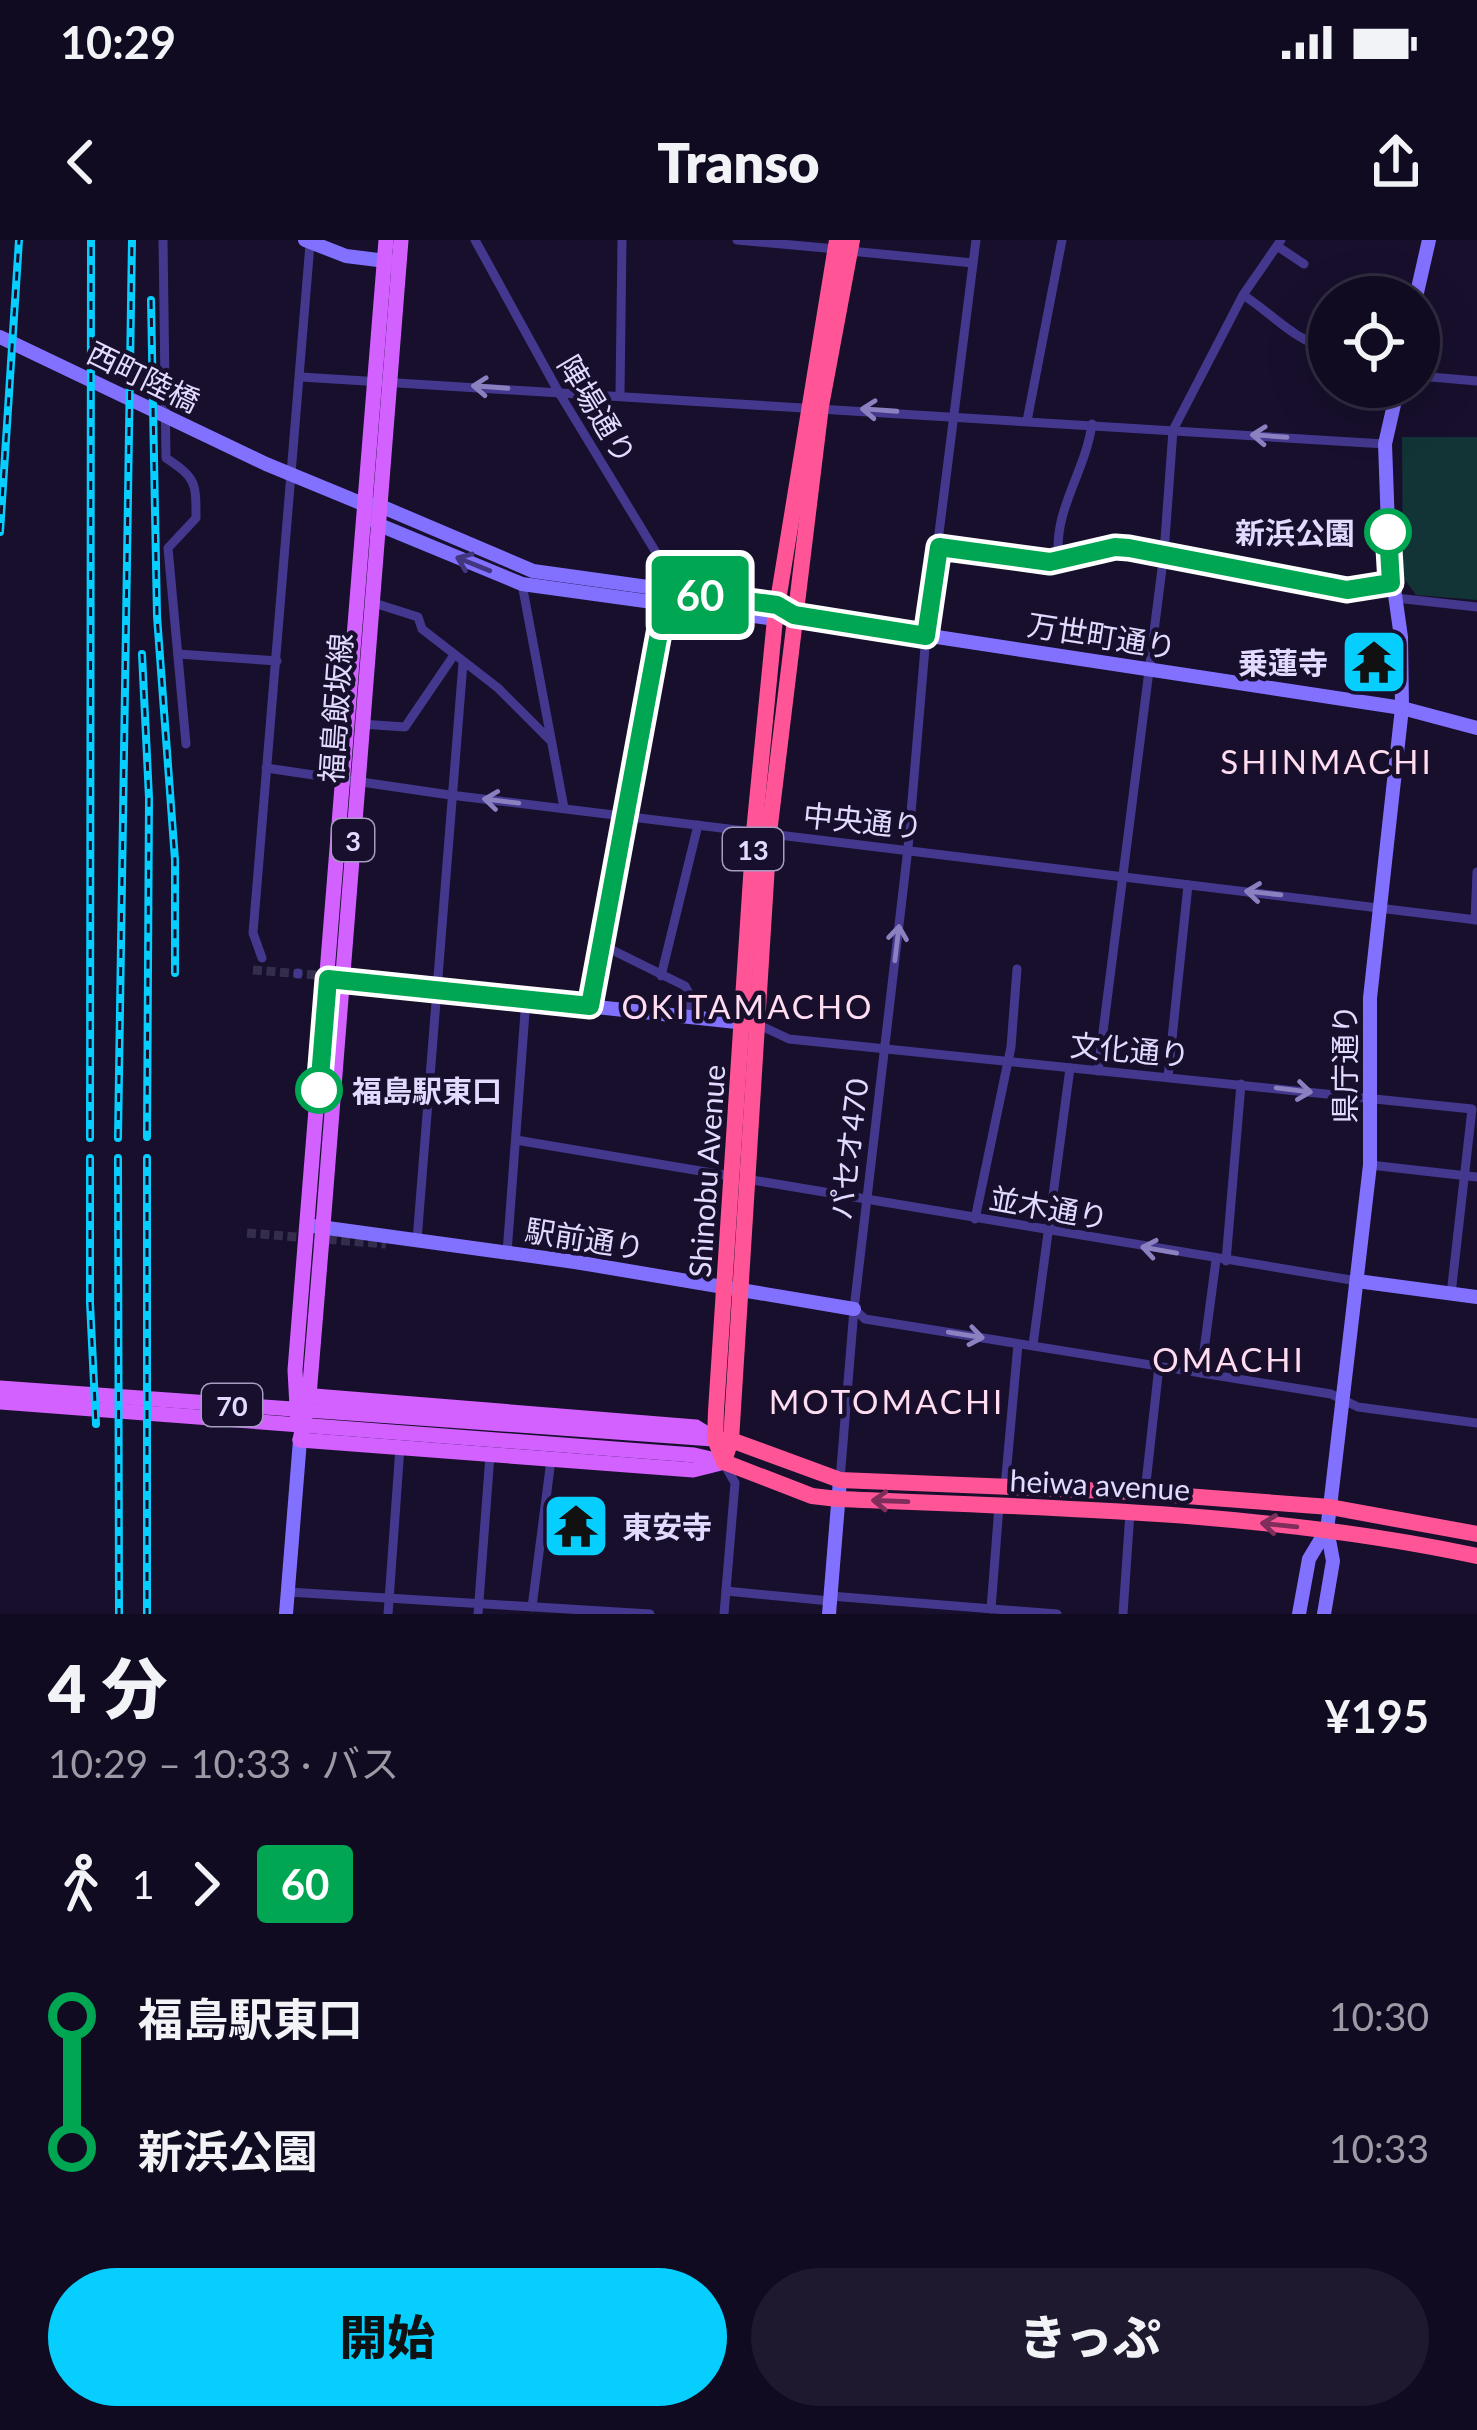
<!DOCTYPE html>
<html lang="ja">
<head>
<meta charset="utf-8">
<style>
	:root { --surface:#110b21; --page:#1e192e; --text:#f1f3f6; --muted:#9c9ba5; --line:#302b3f; --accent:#06cfff }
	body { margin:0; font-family:Lato,"Noto Sans JP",sans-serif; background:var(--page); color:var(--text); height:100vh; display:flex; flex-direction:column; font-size:45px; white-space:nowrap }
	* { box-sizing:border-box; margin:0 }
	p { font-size:39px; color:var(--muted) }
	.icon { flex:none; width:66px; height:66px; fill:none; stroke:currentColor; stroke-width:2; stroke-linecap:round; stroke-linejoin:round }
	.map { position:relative; height:1374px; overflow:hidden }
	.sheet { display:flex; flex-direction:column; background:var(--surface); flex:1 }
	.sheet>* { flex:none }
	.badge { padding:0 24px; border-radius:9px; font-size:42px; line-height:78px }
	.buttons { position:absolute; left:1308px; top:36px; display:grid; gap:24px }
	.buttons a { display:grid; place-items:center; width:132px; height:132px; border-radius:50%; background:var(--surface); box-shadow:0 12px 48px #0002,0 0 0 3px var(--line); font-size:60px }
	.map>.badge { position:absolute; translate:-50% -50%; box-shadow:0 0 0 6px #fff }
	.legs { display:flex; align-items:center; gap:18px; height:132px; padding:0 48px; font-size:39px }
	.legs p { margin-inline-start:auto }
	.summary { display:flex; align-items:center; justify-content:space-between; height:204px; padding:0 48px }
	h1 { font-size:66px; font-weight:800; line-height:90px }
	.cta { display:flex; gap:24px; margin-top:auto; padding:24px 48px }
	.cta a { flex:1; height:138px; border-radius:72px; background:var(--accent); color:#111; font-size:48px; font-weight:800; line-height:138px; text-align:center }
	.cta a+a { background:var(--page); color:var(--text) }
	ul { padding:0 48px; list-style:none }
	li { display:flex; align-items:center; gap:42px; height:132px; font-size:45px }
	li i { display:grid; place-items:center; width:18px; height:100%; margin:0 15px; background:currentColor }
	li i::after { content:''; width:30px; height:30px; margin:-15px; border:9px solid; border-radius:50%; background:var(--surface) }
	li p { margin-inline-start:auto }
	li:first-child i { background:linear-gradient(#0000 50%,currentColor 0) }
	li:last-child i { background:linear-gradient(currentColor 50%,#0000 0) }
	.status { display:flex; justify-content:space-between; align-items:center; height:84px; padding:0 60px; background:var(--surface); direction:ltr }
	.status svg { height:33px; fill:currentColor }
	header { display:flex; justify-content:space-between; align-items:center; height:156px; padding:0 48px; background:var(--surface); font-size:54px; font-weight:800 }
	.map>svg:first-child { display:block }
</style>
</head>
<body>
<div class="status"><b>10:29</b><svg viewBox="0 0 49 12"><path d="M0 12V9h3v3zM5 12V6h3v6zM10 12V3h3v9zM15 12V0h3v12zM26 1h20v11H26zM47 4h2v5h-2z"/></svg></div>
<header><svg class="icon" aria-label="back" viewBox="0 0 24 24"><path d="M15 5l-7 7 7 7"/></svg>Transo<svg class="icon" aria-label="share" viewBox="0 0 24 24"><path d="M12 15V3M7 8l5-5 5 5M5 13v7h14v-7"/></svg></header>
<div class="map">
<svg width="1477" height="1374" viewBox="0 0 1477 1374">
	<rect width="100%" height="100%" fill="#170f2c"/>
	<polygon fill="#123436" points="1402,197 1477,197 1477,360 1416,355 1403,337"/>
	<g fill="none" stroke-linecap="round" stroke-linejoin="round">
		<g stroke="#352d4c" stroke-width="9" stroke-dasharray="9 4.5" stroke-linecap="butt">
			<polyline points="253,730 328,736"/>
			<polyline points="363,752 364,729"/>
			<polyline points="247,993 386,1004"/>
		</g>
		<g stroke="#43388d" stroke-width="9">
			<path d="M163 0 166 218C196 238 196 242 196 278L168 308 186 504"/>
			<polyline points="475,0 558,151 663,324 667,351 663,382 591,766"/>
			<polyline points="737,0 836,9"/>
			<polyline points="1277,6 1304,24"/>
			<polyline points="850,11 973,23"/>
			<polyline points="1366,40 1366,57"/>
			<path d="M1243 55C1272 73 1295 102 1329 108"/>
			<polyline points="1419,136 1477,141"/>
			<polyline points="301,137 1385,204"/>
			<polyline points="620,154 622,0"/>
			<polyline points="1027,181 1062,0"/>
			<polyline points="939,307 1050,323 1115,307 1129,308 1347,350 1391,343"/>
			<path d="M1059 321C1052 271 1085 234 1092 184"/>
			<polyline points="522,344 564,568"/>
			<polyline points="1396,358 1477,367"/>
			<polyline points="371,362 418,377 422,389 498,448 550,500"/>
			<polyline points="178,414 277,421"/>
			<polyline points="361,484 405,487 454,415"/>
			<polyline points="266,528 450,555 1477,680"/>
			<polyline points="1475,680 1477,632"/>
			<polyline points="602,705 685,746 691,757 690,777"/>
			<polyline points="262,718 253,693 310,4"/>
			<polyline points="298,734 298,733"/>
			<polyline points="661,736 698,585"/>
			<polyline points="759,785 789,799 1472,869 1451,1054"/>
			<polyline points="1098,831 1164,313 1173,190 1243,55 1281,0"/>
			<polyline points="1168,837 1188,645"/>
			<polyline points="516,900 730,936"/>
			<polyline points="1370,925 1477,937"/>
			<polyline points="746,939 1357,1041"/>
			<polyline points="975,979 1011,807 1017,729"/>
			<polyline points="417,1000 463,423"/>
			<polyline points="507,1013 526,759"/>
			<polyline points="1226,1021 1241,844"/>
			<polyline points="854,1069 865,1079 1331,1154 1358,1167 1477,1183"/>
			<polyline points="1033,1105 1070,828"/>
			<polyline points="1201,1133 1216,1020"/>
			<polyline points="840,1240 854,1069 908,608 926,396 976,0"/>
			<polyline points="1005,1247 1018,1104"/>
			<polyline points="1145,1252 1159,1126"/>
			<polyline points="726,1351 830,1361"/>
			<polyline points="288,1352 650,1374"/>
			<polyline points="830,1356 1057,1374"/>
			<polyline points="532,1367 551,1220"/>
			<polyline points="991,1369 999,1266"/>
			<polyline points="388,1374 400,1207"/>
			<polyline points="478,1374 490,1215"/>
			<polyline points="724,1374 735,1243 726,1227"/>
			<polyline points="1123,1374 1130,1272"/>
		</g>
		<g stroke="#8271ff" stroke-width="14">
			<polyline points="305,0 346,16 394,22"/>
			<polyline points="1416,57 1429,0"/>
			<polyline points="0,97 266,224 363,264 378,265 533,331 777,365 784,370"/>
			<polyline points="363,264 377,284 522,344 775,379 793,375 1402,468 1477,488"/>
			<polyline points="333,739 746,783"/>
			<polyline points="313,986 575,1022 854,1069"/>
			<polyline points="1357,1041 1477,1057"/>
			<polyline points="286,1374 300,1200"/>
			<polyline points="829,1374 840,1240"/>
			<polyline points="1299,1374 1309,1319 1327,1289 1330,1267 1370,925 1370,758 1402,468 1401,397 1389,313 1385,204 1398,147"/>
			<polyline points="1324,1374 1333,1321 1327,1289"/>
		</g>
		<g stroke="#d361ff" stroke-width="15">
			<polyline points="0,1148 727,1200"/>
			<polyline points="302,1155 696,1187 712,1197"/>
			<polyline points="0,1162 694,1215 724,1222"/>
			<polyline points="298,1185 295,1130 386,0"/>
			<polyline points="300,1200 309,1156 323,986 401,0"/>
			<polyline points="300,1200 693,1230 721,1223"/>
		</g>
		<g stroke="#ff5597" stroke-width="16">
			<polyline points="731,1200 840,1240 1133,1252 1330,1267 1477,1294"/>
			<polyline points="724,1221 731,1200 769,593 821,166 852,0"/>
			<polyline points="724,1222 715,1199 716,1171 754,592 775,379 837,0"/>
			<path d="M724 1222 812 1256 838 1259C1052 1268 1267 1271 1477 1316"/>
		</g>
		<g stroke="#06cfff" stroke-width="8">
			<g id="rail">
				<polyline points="151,60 157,376 175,620 175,733"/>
				<polyline points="0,292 19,0"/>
				<polyline points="142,414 149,558 147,897"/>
				<polyline points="90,898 91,0"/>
				<polyline points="118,898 132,0"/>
				<polyline points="90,918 90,1063 96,1184"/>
				<polyline points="118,918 119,1374"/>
				<polyline points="147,918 147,1374"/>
			</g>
		</g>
		<use href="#rail" stroke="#170f2c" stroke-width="3" stroke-dasharray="9" stroke-linecap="butt"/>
	</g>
	<defs><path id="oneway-shaft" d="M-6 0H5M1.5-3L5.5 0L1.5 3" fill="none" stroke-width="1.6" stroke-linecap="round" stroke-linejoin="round" transform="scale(3)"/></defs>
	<g stroke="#8b81c0">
		<use href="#oneway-shaft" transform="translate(490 147) rotate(-176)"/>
		<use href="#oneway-shaft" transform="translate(879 170) rotate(-176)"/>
		<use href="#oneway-shaft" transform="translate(1269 196) rotate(-176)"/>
		<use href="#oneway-shaft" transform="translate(501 561) rotate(-173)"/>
		<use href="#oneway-shaft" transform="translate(1263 653) rotate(-174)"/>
		<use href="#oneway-shaft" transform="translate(897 703) rotate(-83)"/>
		<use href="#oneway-shaft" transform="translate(1294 850) rotate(7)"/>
		<use href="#oneway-shaft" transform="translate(1159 1010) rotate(-170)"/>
		<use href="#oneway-shaft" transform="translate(966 1095) rotate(9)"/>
	</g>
	<use stroke="#423680" href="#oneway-shaft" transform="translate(473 324) rotate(-158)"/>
	<g stroke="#7f2e5c">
		<use href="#oneway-shaft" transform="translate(890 1261) rotate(-178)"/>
		<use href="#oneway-shaft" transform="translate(1279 1285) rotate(-174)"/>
	</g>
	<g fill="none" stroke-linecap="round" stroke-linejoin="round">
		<g stroke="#fff" stroke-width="27">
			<polyline id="line-1" points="319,850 328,739 590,766 667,350 777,365 794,375 926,396 939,307 1050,322 1115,307 1129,308 1347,350 1391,343 1388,292"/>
		</g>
		<use href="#line-1" stroke="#00a651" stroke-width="18"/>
	</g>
	<defs>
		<g id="temple-square" transform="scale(3.45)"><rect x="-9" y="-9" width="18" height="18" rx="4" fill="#06cfff" stroke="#170f2c"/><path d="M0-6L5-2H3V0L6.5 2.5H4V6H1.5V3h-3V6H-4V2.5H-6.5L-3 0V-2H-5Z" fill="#111"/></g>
	</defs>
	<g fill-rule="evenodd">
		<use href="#temple-square" x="1374" y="422"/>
		<use href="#temple-square" x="576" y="1286"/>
	</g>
	<g fill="#fff" stroke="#00a651" stroke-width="6">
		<circle cx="1388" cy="292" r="21"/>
		<circle cx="319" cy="850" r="21"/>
	</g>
	<g text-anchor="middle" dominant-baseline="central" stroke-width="9" stroke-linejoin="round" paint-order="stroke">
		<g fill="#170f2c" stroke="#a59dc0" stroke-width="3">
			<rect x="332" y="579" width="42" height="42" rx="9"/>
			<rect x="723" y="588" width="60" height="42" rx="9"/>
			<rect x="202" y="1144" width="60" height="42" rx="9"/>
		</g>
		<g font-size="27" font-weight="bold" fill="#e2daff">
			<text x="353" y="600">3</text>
			<text x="753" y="609">13</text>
			<text x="232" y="1165">70</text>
		</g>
		<g font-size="30" fill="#e2daff" stroke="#170f2c">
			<text transform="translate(144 136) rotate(26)">西町陸橋</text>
			<text transform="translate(598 169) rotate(59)">陣場通り</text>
			<text transform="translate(1102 395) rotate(9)">万世町通り</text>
			<text transform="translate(335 468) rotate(-86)">福島飯坂線</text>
			<text transform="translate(863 580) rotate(6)">中央通り</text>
			<text transform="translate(1130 809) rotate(5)">文化通り</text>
			<text transform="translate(1344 824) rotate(-90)">県庁通り</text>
			<text transform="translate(848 909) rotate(-83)">パセオ470</text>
			<text transform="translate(706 931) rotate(-86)">Shinobu Avenue</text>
			<text transform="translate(1049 967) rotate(10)">並木通り</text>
			<text transform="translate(585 998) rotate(9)">駅前通り</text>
			<text transform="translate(1100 1244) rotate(3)">heiwa avenue</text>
		</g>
		<g font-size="30" font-weight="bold" fill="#e2daff" stroke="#170f2c" text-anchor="end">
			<text x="1355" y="292">新浜公園</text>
			<text x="352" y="850" text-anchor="start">福島駅東口</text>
		</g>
		<g font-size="30" font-weight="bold" fill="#e2daff" stroke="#170f2c" text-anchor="end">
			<text x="1328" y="422">乗蓮寺</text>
			<text x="622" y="1286" text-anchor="start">東安寺</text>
		</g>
		<g font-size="33" letter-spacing="3" fill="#ffdcef" stroke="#170f2c">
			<text x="1327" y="521">SHINMACHI</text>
			<text x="748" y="766">OKITAMACHO</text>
			<text x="1229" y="1119">OMACHI</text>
			<text x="887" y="1161">MOTOMACHI</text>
		</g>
	</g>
</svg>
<div class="buttons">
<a><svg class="icon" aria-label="locate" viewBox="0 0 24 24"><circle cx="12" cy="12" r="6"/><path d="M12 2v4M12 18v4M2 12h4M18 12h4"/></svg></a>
</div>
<b class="badge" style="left:700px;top:355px;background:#00a651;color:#fff">60</b>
</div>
<section class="sheet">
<div class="summary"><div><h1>4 分</h1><p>10:29 – 10:33 · バス</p></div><b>¥195</b></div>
<div class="legs"><svg class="icon" aria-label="walk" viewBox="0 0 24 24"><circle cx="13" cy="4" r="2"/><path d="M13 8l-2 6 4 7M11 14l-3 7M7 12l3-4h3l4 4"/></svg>1<svg class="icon" aria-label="forward" viewBox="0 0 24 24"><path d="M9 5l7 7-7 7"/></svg><b class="badge" style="background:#00a651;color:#fff">60</b></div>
<ul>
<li><i style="color:#00a651"></i><b>福島駅東口</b><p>10:30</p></li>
<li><i style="color:#00a651"></i><b>新浜公園</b><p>10:33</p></li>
</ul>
<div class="cta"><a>開始</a><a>きっぷ</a></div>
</section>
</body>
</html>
